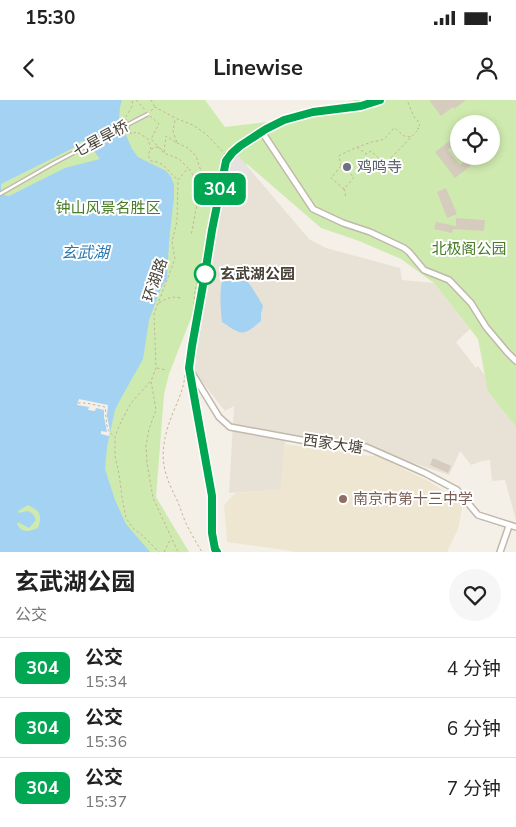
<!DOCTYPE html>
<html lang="zh">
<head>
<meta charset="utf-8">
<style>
	:root { --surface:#fff; --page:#f6f6f6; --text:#222; --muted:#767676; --line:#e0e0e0 }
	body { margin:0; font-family:"Nunito Sans","Noto Sans SC",sans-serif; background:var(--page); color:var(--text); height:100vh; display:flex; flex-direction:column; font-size:19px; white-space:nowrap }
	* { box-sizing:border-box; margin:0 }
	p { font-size:16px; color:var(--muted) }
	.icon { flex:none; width:28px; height:28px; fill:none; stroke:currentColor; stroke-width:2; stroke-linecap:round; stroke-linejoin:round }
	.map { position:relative; height:452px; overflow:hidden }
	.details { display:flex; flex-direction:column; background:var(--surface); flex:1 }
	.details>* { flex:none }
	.badge { padding:0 10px; border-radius:8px; font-size:18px; line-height:32px }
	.tools { position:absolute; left:450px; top:15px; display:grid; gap:10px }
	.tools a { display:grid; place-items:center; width:50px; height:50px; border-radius:50%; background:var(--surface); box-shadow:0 2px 8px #0003; font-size:25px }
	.map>.badge { position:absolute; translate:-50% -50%; box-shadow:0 0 0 2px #fff }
	.round { display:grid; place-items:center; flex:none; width:52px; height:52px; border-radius:26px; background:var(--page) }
	.head { display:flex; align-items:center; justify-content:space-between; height:85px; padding:0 15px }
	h1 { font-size:24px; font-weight:700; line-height:38px }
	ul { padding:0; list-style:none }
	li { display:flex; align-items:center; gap:15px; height:60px; padding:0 15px; border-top:1px solid var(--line) }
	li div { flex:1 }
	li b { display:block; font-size:19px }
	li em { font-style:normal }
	li .badge { min-width:55px; font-weight:700; text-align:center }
	.status { display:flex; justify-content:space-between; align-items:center; height:35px; padding:0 25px; background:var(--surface); direction:ltr }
	.status svg { height:14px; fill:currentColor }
	header { display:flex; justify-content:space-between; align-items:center; height:65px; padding:0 15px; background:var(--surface); font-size:22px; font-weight:700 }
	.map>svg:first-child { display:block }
</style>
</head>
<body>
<div class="status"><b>15:30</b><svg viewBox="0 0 49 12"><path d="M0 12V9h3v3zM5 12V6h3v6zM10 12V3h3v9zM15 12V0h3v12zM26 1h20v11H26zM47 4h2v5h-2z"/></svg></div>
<header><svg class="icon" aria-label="back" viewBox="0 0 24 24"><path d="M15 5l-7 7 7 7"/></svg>Linewise<svg class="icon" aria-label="person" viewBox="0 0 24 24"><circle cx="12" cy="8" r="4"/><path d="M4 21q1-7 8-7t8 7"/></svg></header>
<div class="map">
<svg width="516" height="452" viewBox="0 0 516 452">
	<rect width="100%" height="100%" fill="#f4f0e8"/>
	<polygon fill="#e8e2d6" points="236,53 309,139 326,148 400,168 402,180 434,183 470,229 456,242 476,268 478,266 490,282 488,292 516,327 516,420 505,380 492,381 490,360 482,361 471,365 460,351 449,375 366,347 286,335 281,390 229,393 234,306 225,311 192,269 228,60"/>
	<polygon fill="#eee6d1" points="284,344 379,357 430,382 463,404 458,429 447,452 296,452 285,450 227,442 224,405 235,393 281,390"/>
	<path fill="#cfeaaf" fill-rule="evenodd" d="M0 0H205L225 27 284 20 355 0H516V327L488 292 478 239 434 183 401 159 359 141 321 128 247 64 221 80 208 175 169 274 164 295 156 397 189 452H0ZM459 24H491V56H459Z"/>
	<polygon fill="#e5e3e0" points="236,53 253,73 233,89 225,80 228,60"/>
	<g fill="#a3d2f2" fill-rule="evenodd">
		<path d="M0 0H122L120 7 119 19 132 49 138 57 166 71 171 77 174 85V97L169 142 167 179 161 188 149 220 143 259 120 300 115 310 107 347 105 369 115 400 126 424 150 452H0ZM81 41 87 42 100 59 65 68 9 96 4 95 1 89V84L73 48ZM28 405C39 410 43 415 38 428 30 431 22 434 17 424L18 422 29 428 36 420 33 414 28 411 18 413V411Z"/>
		<path d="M232 171C245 172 257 196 263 206L261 214V221C242 237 242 235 222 222 221 211 218 184 225 175 228 173 229 173 232 171Z"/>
	</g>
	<polygon fill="#f4f0e8" points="79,299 108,305 107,316 110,331 109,336 101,334 101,331 107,332 104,317 104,310 96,308 95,311 88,310 89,307 77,305"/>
	<g fill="#d6ccbd">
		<polygon points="429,0 466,0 454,9 453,7 441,16"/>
		<polygon points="459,34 459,51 454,45 448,50 460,65 466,60 463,56 483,56 455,78 435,52"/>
		<polygon points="446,88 457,114 447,118 437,92"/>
		<polygon points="456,118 485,120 484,131 453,129 452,133 434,129 436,122 456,126"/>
		<polygon points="433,358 451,366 448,373 430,365"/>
	</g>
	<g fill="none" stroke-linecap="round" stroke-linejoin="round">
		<g stroke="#c0b8aa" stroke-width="5">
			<polyline id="lane" points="0,94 54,63"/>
		</g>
		<g stroke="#c0b8aa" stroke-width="8">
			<g id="street">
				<polyline points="262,32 313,109 343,123 370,132 404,148 409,152 424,170 449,180 471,203 486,227 507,252 516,261"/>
				<polyline points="240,47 266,29 284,20 313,12 361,6 379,0"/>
				<polyline points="192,273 219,317 230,327 312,342 366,347 425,373 457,390 478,415 516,427"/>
				<polyline points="217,452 213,440 212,433 212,396 189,268 192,246 223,69 225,61 236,49"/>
				<polyline points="500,452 509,426"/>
			</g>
		</g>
		<g stroke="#c2b49b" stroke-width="1" stroke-dasharray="2.5 2.5" stroke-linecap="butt">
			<polyline points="136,0 146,11"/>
			<polyline points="151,0 155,7"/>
			<polyline points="151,11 155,7 175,18 193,25 206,34 225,54"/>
			<polyline points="150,16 159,24 151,39 164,53 179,59 188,68 178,80 177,121 172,142 175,159 154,214 156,268 151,281 156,310 149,329 146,346 147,363 153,398 178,452"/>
			<path d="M127 21 125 18C128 13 134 6 132 0"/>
			<polyline points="129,27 131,34 137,32 148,39 151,49"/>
			<polyline points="177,43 188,48 196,56 201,71 201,82 191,136"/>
			<polyline points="357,47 366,54 371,51 385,64 419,29 417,28 420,25 418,21 414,17 407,0"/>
			<path d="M162 50 159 47C153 47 150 49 148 55L151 61C164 61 168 72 177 79"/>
			<polyline points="164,52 166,36 177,43 173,31 175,20"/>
			<path d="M341 66 339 56C349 50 360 46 372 42 375 41 381 41 384 39 387 37 391 30 395 28L404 36 411 37"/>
			<polyline points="189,69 197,81"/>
			<polyline points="344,89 331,78 341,66 354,77 344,89 346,97"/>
			<polyline points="202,104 205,105 208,95 213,97"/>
			<path d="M159 203C168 198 171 196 181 198"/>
			<polyline points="194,204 195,191 200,171"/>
			<polyline points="157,268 166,270"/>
			<path d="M185 275C183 295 172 311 167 330 159 359 164 374 177 400 180 407 182 414 185 421 190 432 196 442 202 452"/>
			<polyline points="150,282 131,303 121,322 115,336 115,356 119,374 122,397 126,418 133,428 143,436 159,452"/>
			<path d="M78 303H86L105 307C107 317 104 330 114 336"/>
			<polyline points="164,452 170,440"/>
		</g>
		<use href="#lane" stroke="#fff" stroke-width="2.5"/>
		<use href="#street" stroke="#fff" stroke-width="5"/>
		<g stroke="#c0b8aa" stroke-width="5" stroke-linecap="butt">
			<polyline id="lane-bridge" points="54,63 148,14"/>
		</g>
		<use href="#lane-bridge" stroke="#fff" stroke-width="2.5"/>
	</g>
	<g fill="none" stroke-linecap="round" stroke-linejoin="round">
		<g stroke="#fff" stroke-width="11">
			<polyline id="line" points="217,452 215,449 212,433 212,396 189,268 192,246 205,174 212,130 226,61 232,53 240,46 266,29 284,20 313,12 361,6 380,0"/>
		</g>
		<use href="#line" stroke="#00a651" stroke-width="8"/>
	</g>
	<circle fill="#6b7280" stroke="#fff" stroke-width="2" cx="347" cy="67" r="5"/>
	<circle fill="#fff" stroke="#00a651" stroke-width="2.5" cx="205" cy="174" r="10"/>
	<circle fill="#8d6e63" stroke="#fff" stroke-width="2" cx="343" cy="399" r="5"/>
	<g text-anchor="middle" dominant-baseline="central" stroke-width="4" stroke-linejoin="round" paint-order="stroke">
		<g font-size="15" fill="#484136" stroke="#fff">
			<text transform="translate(101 39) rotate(-28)">七星旱桥</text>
			<text transform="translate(155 180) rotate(-71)">环湖路</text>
			<text transform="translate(333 344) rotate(8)">西家大塘</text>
		</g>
		<g font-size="15" fill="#5b616d" stroke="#fff" text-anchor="start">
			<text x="357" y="67">鸡鸣寺</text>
		</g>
		<g font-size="15" fill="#477c27" stroke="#fff">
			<text x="108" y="108">钟山风景名胜区</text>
			<text x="469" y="149">北极阁公园</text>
		</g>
		<g font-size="15" font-weight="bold" fill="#484136" stroke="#fff" text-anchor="start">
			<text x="220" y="174">玄武湖公园</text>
		</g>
		<g font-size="15" fill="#785e54" stroke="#fff" text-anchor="start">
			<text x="353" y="399">南京市第十三中学</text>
		</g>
		<g font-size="16" font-style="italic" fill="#2b78af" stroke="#fff">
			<text x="85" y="153">玄武湖</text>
		</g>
	</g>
</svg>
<div class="tools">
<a><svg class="icon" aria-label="locate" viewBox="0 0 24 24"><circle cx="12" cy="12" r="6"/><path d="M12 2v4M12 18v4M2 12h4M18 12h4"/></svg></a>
</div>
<b class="badge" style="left:220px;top:89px;background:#00a651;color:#fff">304</b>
</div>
<section class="details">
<div class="head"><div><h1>玄武湖公园</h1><p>公交</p></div><a class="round"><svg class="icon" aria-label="heart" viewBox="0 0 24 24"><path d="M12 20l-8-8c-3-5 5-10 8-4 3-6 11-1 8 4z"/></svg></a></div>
<ul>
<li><span class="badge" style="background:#00a651;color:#fff">304</span><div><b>公交</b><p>15:34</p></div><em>4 分钟</em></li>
<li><span class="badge" style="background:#00a651;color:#fff">304</span><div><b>公交</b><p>15:36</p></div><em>6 分钟</em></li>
<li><span class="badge" style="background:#00a651;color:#fff">304</span><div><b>公交</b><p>15:37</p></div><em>7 分钟</em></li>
</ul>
</section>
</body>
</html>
